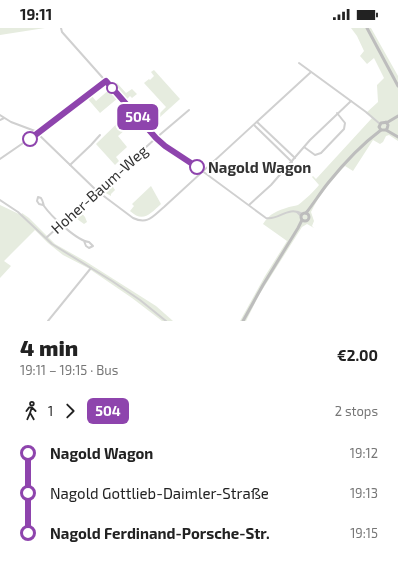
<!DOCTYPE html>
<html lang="en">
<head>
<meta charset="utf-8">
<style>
	:root { --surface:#fff; --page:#f6f6f6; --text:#222; --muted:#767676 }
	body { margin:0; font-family:"Exo 2",sans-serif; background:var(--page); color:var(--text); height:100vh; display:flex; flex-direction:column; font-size:15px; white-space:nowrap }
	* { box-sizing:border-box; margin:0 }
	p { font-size:13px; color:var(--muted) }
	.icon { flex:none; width:22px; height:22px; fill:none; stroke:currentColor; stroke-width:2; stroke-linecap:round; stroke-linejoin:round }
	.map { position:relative; height:293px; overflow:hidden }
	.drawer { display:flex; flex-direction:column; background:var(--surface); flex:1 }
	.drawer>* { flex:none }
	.badge { padding:0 8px; border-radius:6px; font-size:14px; line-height:26px }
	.map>.badge { position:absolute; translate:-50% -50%; box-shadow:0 0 0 2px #fff }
	.legs { display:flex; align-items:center; gap:6px; height:44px; padding:0 20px; font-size:13px }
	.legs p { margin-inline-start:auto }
	.overview { display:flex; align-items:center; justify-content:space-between; height:68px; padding:0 20px }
	h1 { font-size:22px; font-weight:800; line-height:30px }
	ul { padding:0 20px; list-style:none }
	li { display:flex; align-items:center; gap:14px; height:40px; font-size:15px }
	li i { display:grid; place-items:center; width:6px; height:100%; margin:0 5px; background:currentColor }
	li i::after { content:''; width:10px; height:10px; margin:-5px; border:3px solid; border-radius:50%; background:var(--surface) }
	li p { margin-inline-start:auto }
	li:first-child i { background:linear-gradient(#0000 50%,currentColor 0) }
	li:last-child i { background:linear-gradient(currentColor 50%,#0000 0) }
	.status { display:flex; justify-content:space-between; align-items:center; height:28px; padding:0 20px; background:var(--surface); direction:ltr }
	.status svg { height:11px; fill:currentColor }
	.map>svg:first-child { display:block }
</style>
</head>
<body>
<div class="status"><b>19:11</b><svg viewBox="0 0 49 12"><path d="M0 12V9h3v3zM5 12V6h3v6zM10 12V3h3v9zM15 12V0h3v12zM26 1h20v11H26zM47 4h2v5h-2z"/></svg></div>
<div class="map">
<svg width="398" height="293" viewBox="0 0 398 293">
	<rect width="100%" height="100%" fill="#fff"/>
	<g fill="#e6ecdf">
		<polygon points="0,0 45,0 0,7"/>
		<path d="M351 0H371L398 48V113L389 107 386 108 383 114 380 116 373 112 353 143 345 138C332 152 319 167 311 184L314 193 312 198 314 200 307 196 302 199 259 267 246 293H240L265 248 287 213 263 196C270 185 277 183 289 179 292 178 296 178 298 177 305 172 314 163 319 157L312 149 313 148 316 151 372 90 366 85 378 74 377 57 384 50 374 30 367 36 360 28 364 23 357 8Z"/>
		<polygon points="154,42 180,71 149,99 139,89 144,85 143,84 147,78 157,88 166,79 144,55 149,51 150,52 154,48 151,44"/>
		<polygon points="117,55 126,65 132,61 137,66 132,70 130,68 125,73 113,59"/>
		<polygon points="110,61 118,70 100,85 87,70 91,67 96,73"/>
		<polygon points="130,83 133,89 134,94 118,108 127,119 116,129 119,133 115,137 96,116"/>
		<polygon points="111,156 115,162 111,166 111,168 104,164 106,160"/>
		<path d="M151 158 161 176C150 186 143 195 130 183L134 178 132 176Z"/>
		<polygon points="0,177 21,187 22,185 29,190 55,216 85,233 156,278 173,293 162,293 132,270 88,240 63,227 48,215 35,202 4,233 11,238 0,250"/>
		<polygon points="79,182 85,189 87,194 84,196 73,188"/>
	</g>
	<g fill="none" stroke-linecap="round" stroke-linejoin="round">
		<g stroke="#d0d0d0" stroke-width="2">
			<path d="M61 0 62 4 150 103 165 118 186 131 266 190C279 193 287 177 303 186"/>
			<polyline points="299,35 366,84 380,96"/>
			<path d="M0 87 11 94 35 103 97 163 133 190C148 197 153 188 164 179L311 44"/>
			<polyline points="0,92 4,90"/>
			<polyline points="257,94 295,130"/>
			<polyline points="254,97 292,134"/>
			<polyline points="304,119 315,127 321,125 344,101 345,95 337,85"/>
			<polyline points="0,131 45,100 106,53"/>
			<polyline points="70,137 91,117 100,107"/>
			<polyline points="0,172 18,184 52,216 112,253 140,272 166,293"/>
			<path d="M43 177 39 176 37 173 38 169 41 170C43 173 43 175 44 178 51 188 77 213 89 214L93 218 89 220 86 218 84 213"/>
			<polyline points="249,177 271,157 310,112 351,73"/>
			<polyline points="297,184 301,188"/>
			<polyline points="46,210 156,110 189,82"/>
			<polyline points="48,293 91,240"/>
		</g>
		<g stroke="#bdbdbd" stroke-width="3">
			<polyline points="367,0 398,58"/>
			<polyline points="386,94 388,97 387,101 385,102 381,102 379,99 381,95 388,94 398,88"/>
			<polyline points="386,102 398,109"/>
			<circle cx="305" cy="189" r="4"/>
			<path d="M306 185C314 175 320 165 328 155 344 135 361 117 381 102"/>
			<polyline points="243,293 263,257 298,200 302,192"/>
		</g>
	</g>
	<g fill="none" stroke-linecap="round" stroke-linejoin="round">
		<g stroke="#fff" stroke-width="9">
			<polyline id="line-1" points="30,111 106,53 156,110 165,118 197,139"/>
		</g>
		<use href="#line-1" stroke="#8e44ad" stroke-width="6"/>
	</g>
	<g fill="#fff" stroke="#8e44ad" stroke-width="2">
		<circle cx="112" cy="60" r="5"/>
		<circle cx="30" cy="111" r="7"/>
		<circle cx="197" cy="139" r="7"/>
	</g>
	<g text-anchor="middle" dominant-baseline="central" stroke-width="4" stroke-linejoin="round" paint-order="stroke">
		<g font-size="15" font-weight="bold" fill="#333" stroke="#fff" text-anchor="start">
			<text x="208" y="139">Nagold Wagon</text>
		</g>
		<g font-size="15" fill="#333" stroke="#fff">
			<text transform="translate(99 161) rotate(-42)">Hoher-Baum-Weg</text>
		</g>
	</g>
</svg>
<b class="badge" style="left:138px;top:89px;background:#8e44ad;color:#fff">504</b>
</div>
<section class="drawer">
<div class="overview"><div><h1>4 min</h1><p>19:11 – 19:15 · Bus</p></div><b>€2.00</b></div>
<div class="legs"><svg class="icon" aria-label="walk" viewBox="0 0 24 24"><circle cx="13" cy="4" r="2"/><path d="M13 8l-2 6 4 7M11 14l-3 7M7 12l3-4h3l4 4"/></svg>1<svg class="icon" aria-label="forward" viewBox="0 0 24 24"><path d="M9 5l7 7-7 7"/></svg><b class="badge" style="background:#8e44ad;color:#fff">504</b><p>2 stops</p></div>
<ul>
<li><i style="color:#8e44ad"></i><b>Nagold Wagon</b><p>19:12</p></li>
<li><i style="color:#8e44ad"></i><span>Nagold Gottlieb-Daimler-Straße</span><p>19:13</p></li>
<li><i style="color:#8e44ad"></i><b>Nagold Ferdinand-Porsche-Str.</b><p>19:15</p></li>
</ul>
</section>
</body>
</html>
